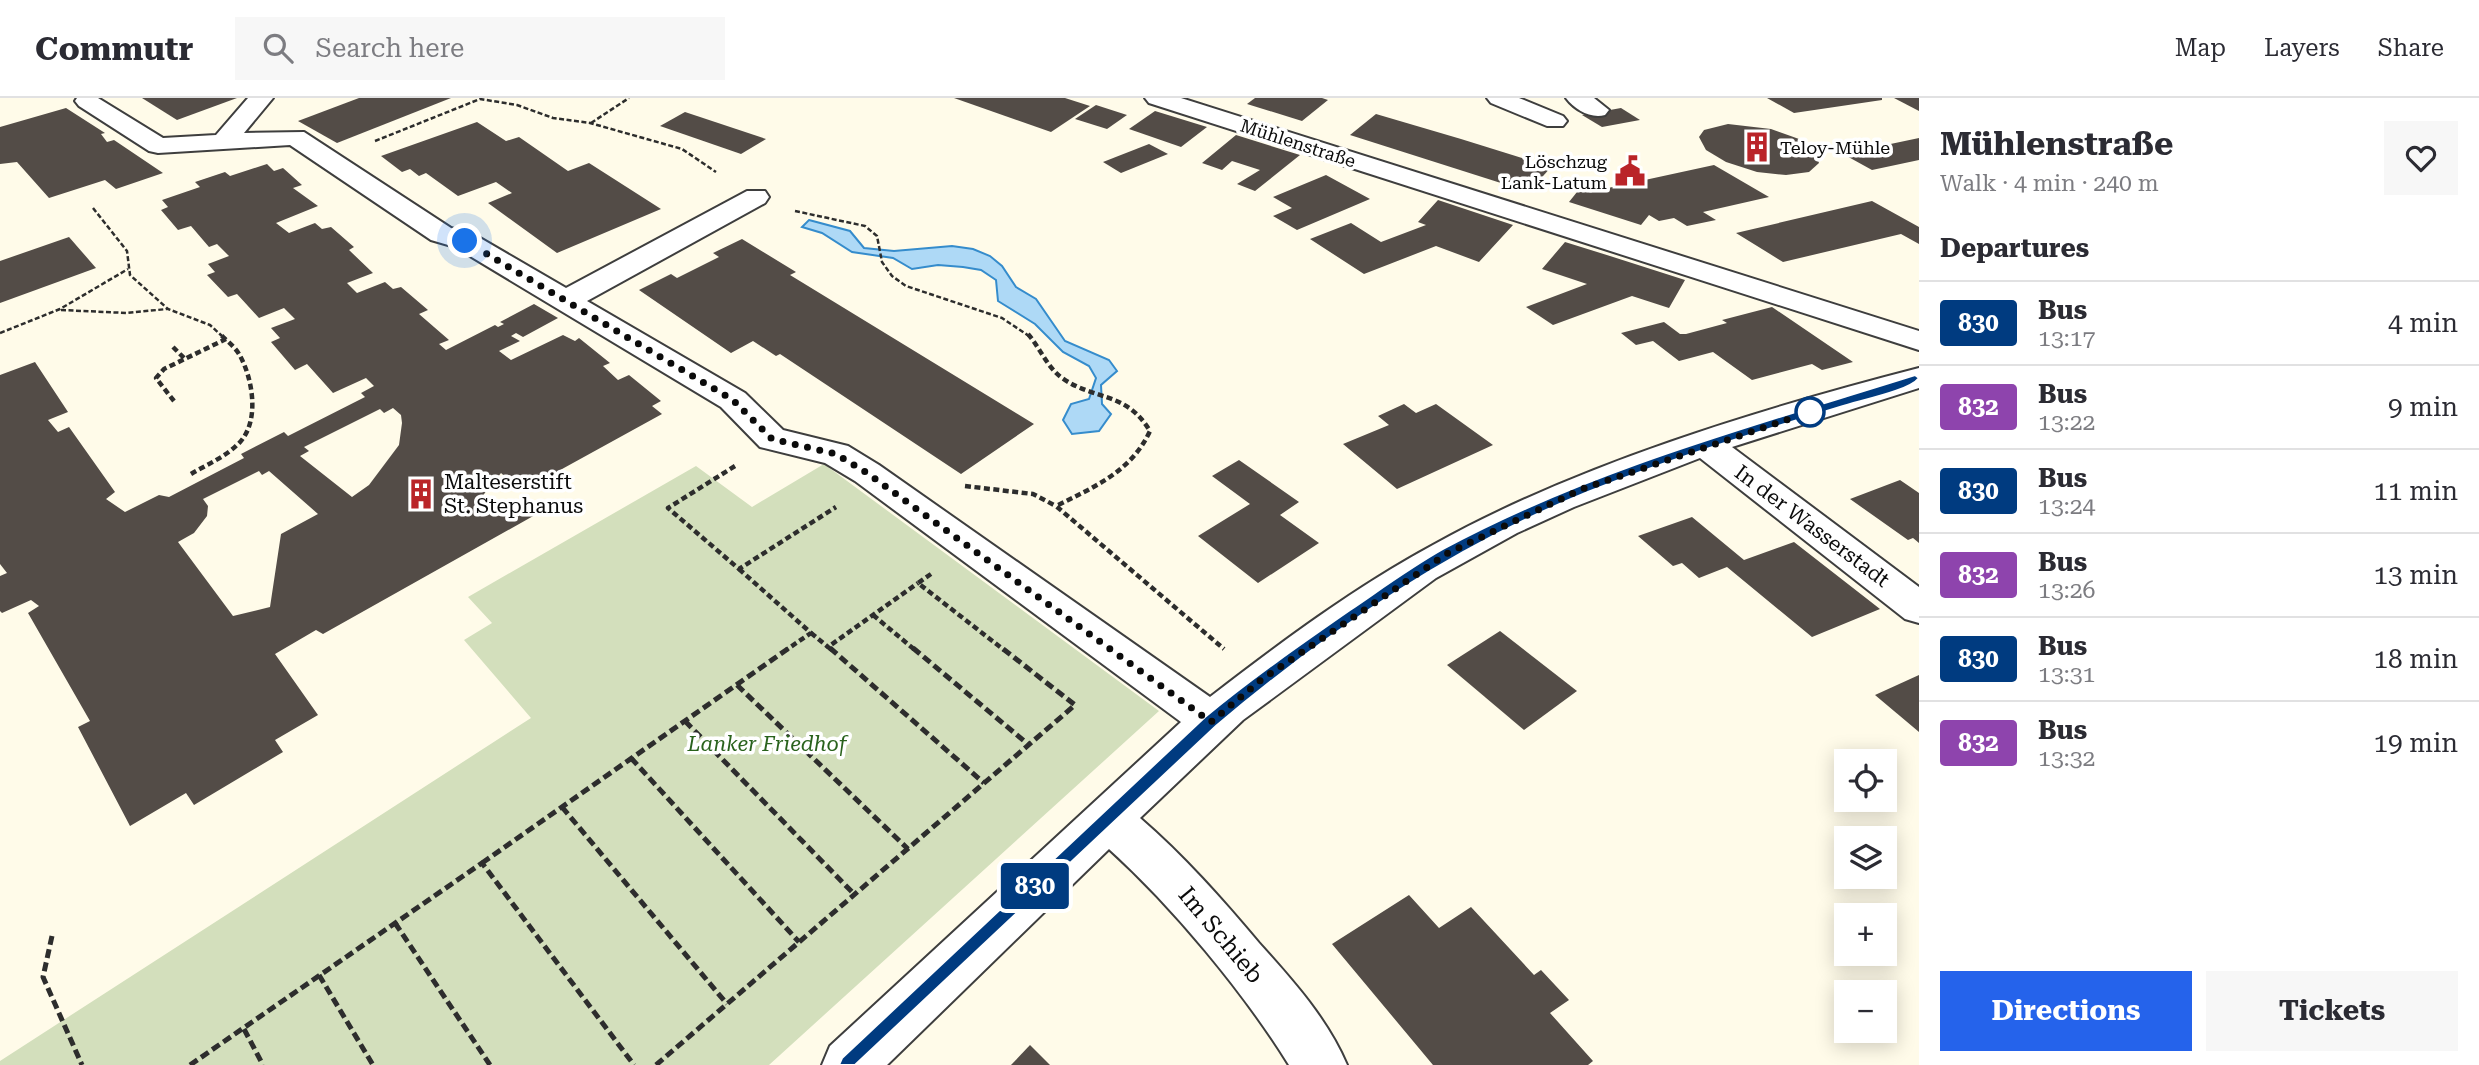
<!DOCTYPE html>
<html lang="en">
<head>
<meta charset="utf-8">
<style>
	:root { --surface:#fff; --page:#f7f7f7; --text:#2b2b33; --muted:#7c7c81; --line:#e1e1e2; --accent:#2563eb }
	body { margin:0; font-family:"Roboto Serif",serif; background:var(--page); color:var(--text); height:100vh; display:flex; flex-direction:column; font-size:26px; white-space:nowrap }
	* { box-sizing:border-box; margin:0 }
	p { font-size:23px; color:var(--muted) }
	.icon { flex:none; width:38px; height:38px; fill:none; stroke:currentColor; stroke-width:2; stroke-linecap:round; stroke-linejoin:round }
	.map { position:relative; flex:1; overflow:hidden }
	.panel { display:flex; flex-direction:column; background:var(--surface); width:560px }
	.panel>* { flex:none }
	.badge { padding:0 14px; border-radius:5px; font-size:24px; line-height:46px }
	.controls { position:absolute; left:1834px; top:651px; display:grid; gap:14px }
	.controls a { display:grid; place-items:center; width:63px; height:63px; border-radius:0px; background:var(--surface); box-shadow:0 4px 18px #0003; font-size:35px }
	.you { position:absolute; width:35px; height:35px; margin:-18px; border:5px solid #fff; border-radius:50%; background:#1a73e8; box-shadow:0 0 0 10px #1a73e833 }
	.map>.badge { position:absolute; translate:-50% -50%; box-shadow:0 0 0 4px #fff }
	h2 { padding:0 21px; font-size:26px; line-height:63px }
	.round { display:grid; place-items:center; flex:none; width:74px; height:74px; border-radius:0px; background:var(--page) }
	.head { display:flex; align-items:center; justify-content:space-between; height:119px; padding:0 21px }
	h1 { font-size:33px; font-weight:700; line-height:52px }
	.cta { display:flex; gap:14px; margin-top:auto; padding:14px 21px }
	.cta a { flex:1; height:80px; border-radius:0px; background:var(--accent); color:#fff; font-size:28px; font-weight:700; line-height:80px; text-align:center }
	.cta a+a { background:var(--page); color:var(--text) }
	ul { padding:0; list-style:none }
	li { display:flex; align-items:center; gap:21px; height:84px; padding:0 21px; border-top:2px solid var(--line) }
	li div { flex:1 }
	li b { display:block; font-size:26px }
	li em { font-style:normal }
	li .badge { min-width:77px; font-weight:700; text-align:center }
	header { display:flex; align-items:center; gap:42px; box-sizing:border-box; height:98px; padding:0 35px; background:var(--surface); border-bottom:2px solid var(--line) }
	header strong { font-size:33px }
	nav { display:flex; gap:38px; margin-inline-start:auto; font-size:24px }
	.search { width:490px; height:63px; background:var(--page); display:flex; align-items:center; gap:18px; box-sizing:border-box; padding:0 24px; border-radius:0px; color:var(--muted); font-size:26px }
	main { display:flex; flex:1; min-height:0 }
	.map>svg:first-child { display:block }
</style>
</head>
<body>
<header>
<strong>Commutr</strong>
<div class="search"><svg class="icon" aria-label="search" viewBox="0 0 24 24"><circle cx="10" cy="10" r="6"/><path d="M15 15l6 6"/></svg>Search here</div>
<nav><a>Map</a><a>Layers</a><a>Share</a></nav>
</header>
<main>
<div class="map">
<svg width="1919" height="967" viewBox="0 0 1919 967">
	<rect width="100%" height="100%" fill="#fffbe9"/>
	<polygon fill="#d3dfbc" points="824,366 1159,613 769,967 0,967 0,963 531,620 464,542 492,525 468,499 696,368 752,409"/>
	<polygon fill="#aed9f6" stroke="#358ccc" stroke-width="2" points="809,122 850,133 864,150 894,153 952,148 973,151 990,158 1002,168 1016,189 1036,201 1065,243 1109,262 1117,273 1101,287 1102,306 1111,316 1099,333 1072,336 1063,322 1071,306 1089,301 1096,280 1089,268 1063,254 1035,226 998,203 996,182 981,172 963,169 938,167 912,171 893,160 852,154 822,135 802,129"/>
	<g fill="#534c47" fill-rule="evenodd">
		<polygon points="142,0 237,0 177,22"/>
		<polygon points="359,0 451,0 337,45 298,23"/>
		<polygon points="954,0 1065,0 1090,8 1051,34"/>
		<polygon points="1255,0 1322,0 1328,2 1302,23 1247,6"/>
		<polygon points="1767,0 1882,0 1882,2 1794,15"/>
		<polygon points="1894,0 1919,0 1919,13"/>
		<polygon points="1096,7 1127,17 1107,31 1075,21"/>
		<polygon points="66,10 105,35 101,36 107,44 114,42 163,75 116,91 105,82 49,100 17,64 0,66 0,29"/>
		<polygon points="1621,10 1640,22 1602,29 1582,17"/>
		<polygon points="1155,13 1207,29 1181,49 1129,31"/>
		<polygon points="685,14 766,41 741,56 660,28"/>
		<polygon points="1376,16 1461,41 1551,69 1529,94 1350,37"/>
		<polygon points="477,24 506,43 519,39 568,73 589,65 661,111 557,155 488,105 512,95 496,84 458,98 426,75 419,78 410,71 402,74 381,58"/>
		<polygon points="1728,26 1771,31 1799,41 1814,52 1819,65 1809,74 1786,77 1757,74 1726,64 1706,52 1699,39 1704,32"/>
		<polygon points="1236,37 1300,57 1255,93 1237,86 1260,72 1232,63 1222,72 1202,65"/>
		<polygon points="1919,40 1919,62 1872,72 1843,56"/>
		<polygon points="1149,46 1168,56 1121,75 1103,64"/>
		<path d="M267 66 274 73 283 70 302 87 293 90 318 108 276 125 289 135 315 125 322 131 331 129 354 149 349 152 373 175 347 185 357 195 385 184 393 191 401 189 428 212 419 216 449 242 439 246 446 252 495 227 498 229 504 226 500 224 534 206 558 220 523 239 516 235 511 238 520 243 499 253 511 262 563 237 575 243 579 240 610 265 603 268 618 282 629 277 661 303 652 308 662 316 533 387 524 379 511 384 501 375 476 406 535 417 323 536 316 532 275 556 318 617 275 642 283 654 194 707 186 695 130 728 78 629 90 623 28 515 39 508 31 502 2 515 0 513V478L7 475 0 466V277L35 264 68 314 48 322 58 334 69 329 115 394 106 401 125 414 159 397 169 399 244 360 241 356 284 334 288 338 365 299 361 295 374 288 366 280 333 295 307 266 295 272 271 244 280 240 271 230 295 221 284 210 259 220 237 196 228 199 207 177 215 174 208 166 229 158 217 146 209 149 191 128 178 132 161 112 168 109 162 102 200 89 195 84 225 74 230 78ZM393 310 401 317 402 325 399 347 369 387 352 399 300 358 309 353 304 349 380 311 384 315ZM259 373 262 377 269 373 318 416 281 436 270 509 233 518 178 444 194 435 207 418 208 408 203 401Z"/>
		<polygon points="1714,67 1769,99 1703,114 1716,122 1687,128 1674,120 1659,123 1649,117 1641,127 1569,104 1585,84 1608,90"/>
		<polygon points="1326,77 1370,101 1297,132 1273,118 1292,110 1273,99"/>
		<polygon points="1438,102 1513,127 1479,164 1436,148 1364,176 1310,141 1351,125 1381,144 1426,127 1418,124"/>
		<polygon points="1872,103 1919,129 1919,146 1901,136 1783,164 1736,135"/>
		<polygon points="69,139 96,170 0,205 0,163"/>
		<polygon points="742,141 796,174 790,177 1034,326 961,376 780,256 776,258 753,243 731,255 639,192 671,176 677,180 719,159 713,155"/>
		<polygon points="1565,144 1610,158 1685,182 1669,210 1632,198 1553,227 1526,209 1587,186 1542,171"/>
		<polygon points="1772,209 1853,264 1822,272 1812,266 1752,282 1713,254 1679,263 1653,243 1636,247 1621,235 1664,224 1680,236 1686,236 1727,225 1722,222"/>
		<polygon points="1404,306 1416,315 1436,306 1493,347 1397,391 1343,346 1389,327 1378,318"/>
		<polygon points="1239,362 1299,404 1280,417 1319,445 1258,485 1198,438 1250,406 1212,378"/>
		<polygon points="1900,382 1919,395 1919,445 1913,440 1908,442 1850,401"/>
		<polygon points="1692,419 1744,462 1794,444 1880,511 1812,539 1727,469 1699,480 1682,465 1673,468 1638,438"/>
		<polygon points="1500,533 1577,593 1524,632 1447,567"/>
		<polygon points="1919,577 1919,634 1875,597"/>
		<polygon points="1409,797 1439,830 1471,809 1534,877 1541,872 1569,902 1550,915 1593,963 1588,967 1433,967 1332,846"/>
		<polygon points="1030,947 1050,967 1011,967"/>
	</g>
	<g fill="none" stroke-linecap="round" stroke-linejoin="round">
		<g stroke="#3e3e3e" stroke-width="4">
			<g id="minor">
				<path d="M77 0H98L163 40 216 37 248 0H273L244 35 304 34 451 130 475 137 566 190 747 93H765L769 99 765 105 587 203 745 295 783 332 848 348 879 367 1210 599C1280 545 1355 489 1433 447 1576 367 1760 311 1919 270V290L1732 349 1919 489V525L1905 521 1700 360 1574 409 1517 435 1436 480 1243 622 1140 720C1184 758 1221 800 1259 845 1292 882 1327 920 1347 967H1289C1243 893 1173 809 1109 751L887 967H822L830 948 1181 624 855 383 825 365 760 349 721 309 455 149 431 142 290 47 158 55 149 53 79 8 75 3Z"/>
				<polygon points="1145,0 1181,0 1919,233 1919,252 1149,5"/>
				<polygon points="1487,0 1519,0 1563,18 1567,23 1563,28 1547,28 1491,5"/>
				<path d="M1566 0H1594L1609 12 1605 17C1591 21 1575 12 1566 0Z"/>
			</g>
		</g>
		<g stroke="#2d2d2d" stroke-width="2.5" stroke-dasharray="5 2.5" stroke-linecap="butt">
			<polyline points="591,25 629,0"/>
			<polyline points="375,43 480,1 517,7 553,20 590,25 682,51 716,74"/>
			<polyline points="93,110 127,153 130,177 168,211 210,227 222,238"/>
			<polyline points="795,113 865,128 877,138 882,164 892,178 906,188 1002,220 1029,238"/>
			<polyline points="61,212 127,215 167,211"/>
			<polyline points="0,235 60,211 128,171"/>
		</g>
		<g stroke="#2d2d2d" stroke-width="4.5" stroke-dasharray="6 3.5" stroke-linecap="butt">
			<path d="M1028 236C1040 250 1047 269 1062 280 1095 303 1126 293 1150 333 1131 374 1094 389 1056 408L1224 551"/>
			<polyline points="173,249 184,260"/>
			<polyline points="174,303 156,280 164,271 226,241"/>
			<polyline points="735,368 668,410 739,471 836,409"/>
			<path d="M191 376C206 367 225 359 237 347 261 326 253 280 239 256 234 248 226 242 220 236"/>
			<polyline points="965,388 1033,396 1056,408"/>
			<polyline points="739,471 811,535 786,552"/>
			<polyline points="931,476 918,485 1004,552"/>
			<polyline points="873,517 915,552"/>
			<polyline points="811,535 828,549"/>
			<polyline points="832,552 828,549 918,485"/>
		</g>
		<g stroke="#2d2d2d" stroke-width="5" stroke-dasharray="9 4.5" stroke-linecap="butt">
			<polyline points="830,550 984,685"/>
			<polyline points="913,550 1029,647"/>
			<polyline points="737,587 908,751"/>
			<polyline points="685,623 854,796"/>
			<polyline points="631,660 799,844"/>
			<polyline points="562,709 727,906"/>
			<polyline points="482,765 789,550"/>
			<polyline points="395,825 490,967"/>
			<polyline points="52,838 43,879 82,967"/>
			<polyline points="319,877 373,967"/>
			<polyline points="244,931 263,967"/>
			<polyline points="190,967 482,765 634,967"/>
			<polyline points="656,967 1075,607 1002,550"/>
		</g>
		<use href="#minor" fill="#fff" fill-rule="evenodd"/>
	</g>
	<path fill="#003b80" stroke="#fff" stroke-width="2" d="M1915 277 1919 280C1909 293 1862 302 1840 309 1755 335 1670 361 1588 394 1452 449 1327 534 1216 628L855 967H839L842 960 1205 619C1252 580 1301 546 1350 512 1381 491 1411 469 1443 451 1591 371 1756 327 1915 277Z"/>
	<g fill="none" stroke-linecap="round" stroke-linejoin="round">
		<polyline stroke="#0b0b0b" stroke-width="7" stroke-dasharray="0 12.6" points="465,143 733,302 772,341 836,356 867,375 1211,624 1261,582 1448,455 1582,391 1816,312 1810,314"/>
	</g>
	<defs>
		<g id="building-bare" transform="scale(2.415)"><path d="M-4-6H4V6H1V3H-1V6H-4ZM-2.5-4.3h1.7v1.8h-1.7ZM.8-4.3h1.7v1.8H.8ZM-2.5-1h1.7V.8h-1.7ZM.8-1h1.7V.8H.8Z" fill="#ba2428" stroke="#fff" stroke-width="2.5" paint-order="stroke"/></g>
		<g id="civic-bare" transform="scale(2.415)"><path d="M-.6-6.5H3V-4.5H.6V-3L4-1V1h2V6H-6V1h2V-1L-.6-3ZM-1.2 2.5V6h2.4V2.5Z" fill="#ba2428" stroke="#fff" stroke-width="2.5" paint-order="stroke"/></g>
	</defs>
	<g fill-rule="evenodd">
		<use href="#building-bare" x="1757" y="49"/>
		<use href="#civic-bare" x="1630" y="73"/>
		<use href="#building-bare" x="421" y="396"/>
	</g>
	<circle fill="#fff" stroke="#003b80" stroke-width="3.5" cx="1810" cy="314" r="14"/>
	<g text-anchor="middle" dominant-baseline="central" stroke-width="7" stroke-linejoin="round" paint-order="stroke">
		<g font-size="18" fill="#0b0b0b" stroke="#fff">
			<text transform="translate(1298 45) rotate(18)">Mühlenstraße</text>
		</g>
		<g font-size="18" fill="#0b0b0b" stroke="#fff" text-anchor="start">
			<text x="1780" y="49">Teloy-Mühle</text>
			<text x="1607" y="63" text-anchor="end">Löschzug<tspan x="1607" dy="21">Lank-Latum</tspan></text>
		</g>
		<g font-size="21" fill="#0b0b0b" stroke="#fff" text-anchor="start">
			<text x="444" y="384">Malteserstift<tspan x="444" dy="24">St. Stephanus</tspan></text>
		</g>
		<g font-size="21" fill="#0b0b0b" stroke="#fff">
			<text transform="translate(1812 428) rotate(37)">In der Wasserstadt</text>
		</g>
		<g font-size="21" font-style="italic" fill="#29621c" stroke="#fff">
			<text x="767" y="646">Lanker Friedhof</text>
		</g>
		<g font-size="24" fill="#0b0b0b" stroke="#fff">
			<text transform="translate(1221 837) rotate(50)">Im Schieb</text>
		</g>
	</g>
</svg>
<div class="controls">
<a><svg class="icon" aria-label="locate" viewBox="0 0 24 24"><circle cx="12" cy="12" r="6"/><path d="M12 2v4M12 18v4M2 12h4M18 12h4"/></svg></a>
<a><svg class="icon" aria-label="layers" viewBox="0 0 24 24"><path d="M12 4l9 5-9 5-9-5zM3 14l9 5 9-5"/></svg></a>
<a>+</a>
<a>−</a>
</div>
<div class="you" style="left:465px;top:143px"></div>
<b class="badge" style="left:1035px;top:788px;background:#003b80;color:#fff">830</b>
</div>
<section class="panel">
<div class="head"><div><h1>Mühlenstraße</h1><p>Walk · 4 min · 240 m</p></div><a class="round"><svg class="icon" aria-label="heart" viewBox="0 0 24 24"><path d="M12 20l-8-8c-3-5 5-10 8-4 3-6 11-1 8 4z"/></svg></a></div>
<h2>Departures</h2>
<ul>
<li><span class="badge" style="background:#003b80;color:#fff">830</span><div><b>Bus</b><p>13:17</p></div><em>4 min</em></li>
<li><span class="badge" style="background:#8e44ad;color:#fff">832</span><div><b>Bus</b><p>13:22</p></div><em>9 min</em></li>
<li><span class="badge" style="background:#003b80;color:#fff">830</span><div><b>Bus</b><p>13:24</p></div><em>11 min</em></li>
<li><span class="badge" style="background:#8e44ad;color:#fff">832</span><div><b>Bus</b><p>13:26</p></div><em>13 min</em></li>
<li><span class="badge" style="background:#003b80;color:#fff">830</span><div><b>Bus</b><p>13:31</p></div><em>18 min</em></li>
<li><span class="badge" style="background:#8e44ad;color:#fff">832</span><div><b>Bus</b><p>13:32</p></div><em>19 min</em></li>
</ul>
<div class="cta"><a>Directions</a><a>Tickets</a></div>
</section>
</main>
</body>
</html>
